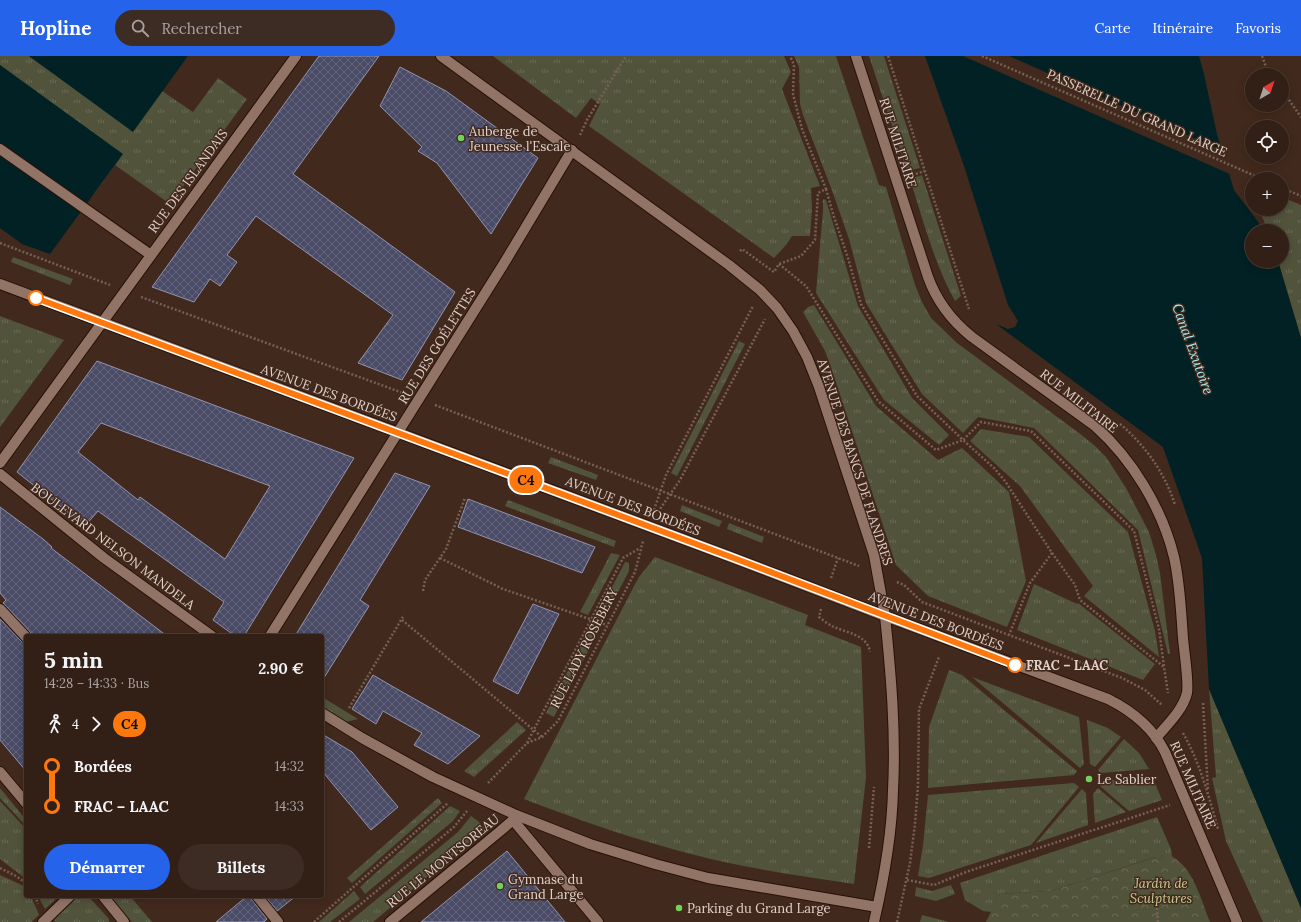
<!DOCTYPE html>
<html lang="fr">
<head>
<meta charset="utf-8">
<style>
	:root { --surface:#321f16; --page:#3d2c23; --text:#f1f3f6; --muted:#a8a2a1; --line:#4d3d35; --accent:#2563eb }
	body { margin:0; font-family:Lora,serif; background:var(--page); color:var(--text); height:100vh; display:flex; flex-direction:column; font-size:15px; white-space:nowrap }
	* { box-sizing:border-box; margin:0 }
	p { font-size:13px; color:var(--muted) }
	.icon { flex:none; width:22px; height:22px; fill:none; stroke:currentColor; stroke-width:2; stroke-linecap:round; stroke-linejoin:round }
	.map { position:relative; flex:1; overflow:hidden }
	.details { position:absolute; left:24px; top:578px; width:300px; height:264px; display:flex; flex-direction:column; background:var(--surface); border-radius:4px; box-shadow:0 2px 10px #0003,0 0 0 1px var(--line) }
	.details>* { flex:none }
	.badge { padding:0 8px; border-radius:13px; font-size:14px; line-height:26px }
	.needle { width:26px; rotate:39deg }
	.tools { position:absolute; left:1245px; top:12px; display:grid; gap:8px }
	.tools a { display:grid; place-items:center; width:44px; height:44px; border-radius:50%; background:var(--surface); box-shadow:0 2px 10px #0003,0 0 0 1px var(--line); font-size:20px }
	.map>.badge { position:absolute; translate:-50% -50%; box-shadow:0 0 0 2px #fff }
	.legs { display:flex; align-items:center; gap:6px; height:44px; padding:0 20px; font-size:13px }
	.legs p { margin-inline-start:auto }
	.head { display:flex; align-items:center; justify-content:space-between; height:68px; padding:0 20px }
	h1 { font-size:22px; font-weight:800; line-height:30px }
	.primary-button { display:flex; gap:8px; margin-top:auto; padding:8px 20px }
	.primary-button a { flex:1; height:46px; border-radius:24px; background:var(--accent); color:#fff; font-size:16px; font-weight:800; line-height:46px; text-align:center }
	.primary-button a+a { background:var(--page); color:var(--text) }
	ul { padding:0 20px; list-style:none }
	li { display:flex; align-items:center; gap:14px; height:40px; font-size:15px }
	li i { display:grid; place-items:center; width:6px; height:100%; margin:0 5px; background:currentColor }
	li i::after { content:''; width:10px; height:10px; margin:-5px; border:3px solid; border-radius:50%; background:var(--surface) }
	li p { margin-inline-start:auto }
	li:first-child i { background:linear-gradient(#0000 50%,currentColor 0) }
	li:last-child i { background:linear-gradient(currentColor 50%,#0000 0) }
	header { display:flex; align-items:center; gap:24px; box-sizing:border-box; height:56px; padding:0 20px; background:var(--accent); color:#fff }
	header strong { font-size:19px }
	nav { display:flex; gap:22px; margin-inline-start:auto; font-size:14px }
	.search { width:280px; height:36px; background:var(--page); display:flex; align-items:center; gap:10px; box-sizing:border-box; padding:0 14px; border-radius:22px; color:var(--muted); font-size:15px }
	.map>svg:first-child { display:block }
</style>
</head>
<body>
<header>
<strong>Hopline</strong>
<div class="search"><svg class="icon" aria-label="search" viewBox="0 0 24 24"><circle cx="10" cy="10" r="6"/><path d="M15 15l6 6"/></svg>Rechercher</div>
<nav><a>Carte</a><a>Itinéraire</a><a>Favoris</a></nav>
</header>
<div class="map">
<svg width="1301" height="866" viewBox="0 0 1301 866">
	<defs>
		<pattern id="grass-tufts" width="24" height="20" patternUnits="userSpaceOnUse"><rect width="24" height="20" fill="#51533b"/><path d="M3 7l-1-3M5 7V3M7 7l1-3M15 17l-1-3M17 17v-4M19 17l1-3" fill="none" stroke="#6a6b56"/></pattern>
		<pattern id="forest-crowns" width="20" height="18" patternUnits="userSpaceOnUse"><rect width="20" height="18" fill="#51533b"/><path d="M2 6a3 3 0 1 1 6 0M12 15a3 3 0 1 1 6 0" fill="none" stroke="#6a6b56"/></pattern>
		<pattern id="building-cross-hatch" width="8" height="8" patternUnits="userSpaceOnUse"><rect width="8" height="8" fill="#4a4b67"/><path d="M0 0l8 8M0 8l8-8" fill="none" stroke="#64647b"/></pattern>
	</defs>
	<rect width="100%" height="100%" fill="#42291d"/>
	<g fill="url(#grass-tufts)">
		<polygon points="0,0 29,0 51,16 162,35 193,56 218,22 247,43 170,148 115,109 94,138 35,35 0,9"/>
		<polygon points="493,0 784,0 791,16 782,33 820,130 811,132 812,152 810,180 792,180 786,189 774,202 589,70 600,48 591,42 576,62"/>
		<polygon points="794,0 836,0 879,129 886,131 915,229 922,246 931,262 957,287 1079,377 1094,389 1106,401 1126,432 1149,476 1156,499 1160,517 1170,598 1168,598 1138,474 1034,372 978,361 963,377 922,338 866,247 849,183 833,137 803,59 800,48 799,11"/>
		<polygon points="869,0 884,0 920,112 907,115"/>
		<path d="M922 119 961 240 955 245C934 207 923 164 910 123Z"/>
		<polygon points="1282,141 1301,149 1301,282 1278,205 1282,205 1282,175 1268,175 1259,153 1282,153"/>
		<polygon points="823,143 826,144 858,250 912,342 949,379 939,389 884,344 816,237 823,154"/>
		<polygon points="13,201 73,223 70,229 11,206"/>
		<polygon points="814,249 876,350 938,404 962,392 1009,436 1026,525 1007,571 928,540 896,509 831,311 825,295 803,256 808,251"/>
		<polygon points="0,260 64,284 0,371"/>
		<polygon points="739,285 745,288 677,420 671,417"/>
		<polygon points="981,373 1029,381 1128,476 1155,575 1159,601 1084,540 1093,530 1020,430 970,385"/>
		<polygon points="551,401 598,419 596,424 548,407"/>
		<polygon points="508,444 616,485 614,491 505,450"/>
		<polygon points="682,449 722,465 719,471 680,455"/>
		<polygon points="729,467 764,481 762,487 727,473"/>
		<polygon points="611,497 620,499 588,559 580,556"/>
		<path d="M655 501 808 559 805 569 861 591 866 721 854 828C802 820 750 813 699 800 639 785 581 765 524 743L633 532 639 521Z"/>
		<polygon points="625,506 629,507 629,515 603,565 596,562"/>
		<polygon points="1034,528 1077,548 1078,547 1155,608 1143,624 1017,574"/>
		<polygon points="592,568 600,572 554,661 546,657"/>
		<polygon points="949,614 962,619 1077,715 1074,719 928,732 929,671"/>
		<polygon points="972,621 1079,661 1084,708 1080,712"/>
		<polygon points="1209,633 1301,852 1301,866 1263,866 1226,785 1212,722 1216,721"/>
		<polygon points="322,641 358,663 346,666 322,651"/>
		<polygon points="1087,664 1108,672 1121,681 1095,711 1090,708"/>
		<polygon points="517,666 526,674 474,721 464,715"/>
		<polygon points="1124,683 1139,697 1149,713 1101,717 1098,714"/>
		<polygon points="1152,720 1162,744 1129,755 1100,730 1103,725"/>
		<polygon points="1074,727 1079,731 1031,789 929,822 918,820 923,789 928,739"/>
		<polygon points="0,732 26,764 26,770 0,742"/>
		<polygon points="1098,732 1126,756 1095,767 1093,738"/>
		<polygon points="1082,733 1086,737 1088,769 1036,787"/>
		<polygon points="438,742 442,747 352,827 347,822"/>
		<polygon points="0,745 26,773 26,823 0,803"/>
		<polygon points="450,750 460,755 453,765 365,838 360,831"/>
		<polygon points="471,760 478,765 485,773 373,866 349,866 458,776"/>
		<polygon points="1157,761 1171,793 1172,801 1162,798 1163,802 1157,803 1155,801 1051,835 1000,838 992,856 983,855 965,844 960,827"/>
		<polygon points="0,819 26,831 26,840 31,840 39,859 31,866 0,866"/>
		<polygon points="951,829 955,838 936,845 915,840 916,831 932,835"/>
		<polygon points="354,835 360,843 330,866 319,866"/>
		<polygon points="38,840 59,840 45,853"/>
		<polygon points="78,840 88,840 109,863 109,866 56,866 54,864"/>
		<polygon points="114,840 130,840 152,866 132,866 113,844"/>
		<polygon points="922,859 949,866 920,866"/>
	</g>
	<path fill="url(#forest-crowns)" d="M1162 797C1192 803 1200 842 1210 866H986L1000 838 1051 835 1156 801 1157 803 1163 802Z"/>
	<g fill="#022124">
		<polygon points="29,0 188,0 133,76"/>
		<polygon points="925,0 1199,0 1204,18 1217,78 1234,134 1265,175 1252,175 1252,205 1278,205 1301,282 1301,852 1209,633 1202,502 1163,391 996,268 1008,273 1015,271 1018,265 1008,249 964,110"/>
		<polygon points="0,9 123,98 50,198 22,188 0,172"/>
	</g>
	<polygon fill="#42291d" points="963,0 1009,0 1225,96 1232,119"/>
	<g fill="url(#building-cross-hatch)" stroke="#9193b0" fill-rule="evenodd">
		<polygon points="319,0 379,0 293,118 455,236 402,324 358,307 393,259 256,160 227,199 237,206 220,230 210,223 194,246 152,231"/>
		<polygon points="400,11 446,35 538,102 491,178 437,107 418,95 422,91 380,50"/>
		<path d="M97 305 354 402 244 580H235L213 564 224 546 98 455 85 470 17 416ZM101 367 270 430 225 503 140 441 138 444 78 396Z"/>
		<polygon points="395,417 430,430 360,544 369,550 322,625 322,580 295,580"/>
		<polygon points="468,443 510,459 595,491 582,517 458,471"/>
		<polygon points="0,451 43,483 52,491 51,492 167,580 32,580 31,577 3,547 6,544 0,537"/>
		<polygon points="533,548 559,558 518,638 493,625"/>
		<polygon points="0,563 21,585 26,587 26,715 0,684"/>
		<polygon points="373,619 390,629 480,680 448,708 414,689 422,677 383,655 376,668 352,653"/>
		<polygon points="322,678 352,696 398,751 371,774 322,715"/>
		<polygon points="507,795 565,866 421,866"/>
		<polygon points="247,840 251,840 252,844 267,863 264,866 216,866"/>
		<polygon points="265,840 296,840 277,855"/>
	</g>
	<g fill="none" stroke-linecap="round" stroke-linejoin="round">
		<g stroke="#271106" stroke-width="12">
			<polyline id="service" points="0,93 151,199"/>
		</g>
		<g stroke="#271106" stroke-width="12">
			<g id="pedestrian">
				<polyline points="0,716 26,747"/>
				<polyline points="103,840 124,866"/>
				<polyline points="43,866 70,840"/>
			</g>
		</g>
		<g stroke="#271106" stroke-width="12">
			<g id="minor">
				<polyline points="441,0 729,209 760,234 777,252 793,275 807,301 819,331 874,499 885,560"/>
				<path d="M856 0 928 221C937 246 952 265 972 281L1095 370C1132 403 1162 452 1174 501 1180 527 1181 555 1183 582 1184 596 1189 624 1187 637 1183 654 1167 669 1156 682"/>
				<polyline points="0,228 731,501 885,560"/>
				<polyline points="0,407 296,0"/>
				<polyline points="0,418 104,502 212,580"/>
				<polyline points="0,553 26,581"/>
				<polyline points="270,580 503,209 572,94"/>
				<polyline points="322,657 362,682 433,721 516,759 590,788 655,808 708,822 877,851"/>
				<polyline points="513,764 598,866"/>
				<polyline points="257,840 278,866"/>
				<polyline points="390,866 499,776 513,764 516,759"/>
			</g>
		</g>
		<g stroke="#271106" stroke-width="12">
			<path id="tertiary" d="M874 866C884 823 892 778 893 734 896 676 891 618 885 560L1108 643C1132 655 1153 672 1165 696L1237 866"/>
		</g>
		<g stroke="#776056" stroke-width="2.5" stroke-dasharray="2 2" stroke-linecap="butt">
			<polyline points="888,0 969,253"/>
			<polyline points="982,0 1262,123"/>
			<polyline points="1262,0 1266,11 1272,19"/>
			<polyline points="1282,34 1301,61"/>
			<polyline points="580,79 587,64 626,0"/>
			<polyline points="912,119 925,115"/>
			<polyline points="1282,132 1301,140"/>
			<polyline points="826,133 833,158 848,202 861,248 917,340 963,384 981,366 1031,375 1134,475 1159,573 1164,611"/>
			<polyline points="0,187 110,229"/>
			<polyline points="740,195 742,193 774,216 779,208 801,200 815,184 818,137 826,133 802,73 793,38 794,9 790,0"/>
			<polyline points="779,208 806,230 878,345 936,394 963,384 994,412 1005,425 1052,497 1030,527 1009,579"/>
			<polyline points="141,241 403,337"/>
			<polyline points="435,349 859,510"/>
			<path d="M1120 368C1145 389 1165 417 1175 449"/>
			<polyline points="654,454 666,419 753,250"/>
			<polyline points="658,456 680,424 765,263"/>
			<polyline points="1052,497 1075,529 1080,544 1164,611 1168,637"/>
			<polyline points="440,502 503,533 607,569"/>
			<polyline points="831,522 838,502"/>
			<polyline points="897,526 904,529 922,546 1122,622 1145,634 1162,649"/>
			<polyline points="423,535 425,524 446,493 465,442"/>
			<path d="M821 553 819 561C823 564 828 568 832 570 846 577 867 578 870 596"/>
			<polyline points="402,564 542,681"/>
			<polyline points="1203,647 1208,734"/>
			<polyline points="349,652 404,559"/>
			<path d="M1183 677C1200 707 1209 741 1218 773"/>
			<polyline points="527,687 542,681 558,665 635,516 643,485"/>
			<polyline points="488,727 527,687 623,502 640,492"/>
			<polyline points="869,792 874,731"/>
			<polyline points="0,812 16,820 26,827"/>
			<polyline points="907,824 934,829 966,816 1170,749"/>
			<polyline points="35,840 38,848"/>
			<polyline points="1157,852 1158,866"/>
			<polyline points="314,866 448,747"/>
			<polyline points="339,866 454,771 467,755"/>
			<polyline points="897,866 910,807 915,768 918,729 919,653 939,601"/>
		</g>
		<use href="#service" stroke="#927467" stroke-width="10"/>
		<use href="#pedestrian" stroke="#927467" stroke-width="10"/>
		<use href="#minor" stroke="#927467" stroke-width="10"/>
		<use href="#tertiary" stroke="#927467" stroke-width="10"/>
	</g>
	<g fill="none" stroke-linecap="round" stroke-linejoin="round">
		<g stroke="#fff" stroke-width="9">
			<polyline id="line-1" points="36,242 731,501 1015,609"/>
		</g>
		<use href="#line-1" stroke="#ff780e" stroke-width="6"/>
	</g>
	<g fill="#74d25c" stroke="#42291d" stroke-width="1.5">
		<circle cx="461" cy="82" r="4"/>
		<circle cx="1089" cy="723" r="4"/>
		<circle cx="500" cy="830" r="4"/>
		<circle cx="679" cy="852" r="4"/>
	</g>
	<g fill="#fff" stroke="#ff780e" stroke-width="2">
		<circle cx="36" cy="242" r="7"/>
		<circle cx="1015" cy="609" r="7"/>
	</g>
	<g text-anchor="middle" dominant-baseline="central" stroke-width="3" stroke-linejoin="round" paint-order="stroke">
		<g font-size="13" fill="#e2d1ca" stroke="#42291d">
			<text transform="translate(1137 57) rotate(24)">PASSERELLE DU GRAND LARGE</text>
			<text transform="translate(898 87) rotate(72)">RUE MILITAIRE</text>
			<text transform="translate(188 125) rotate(-54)">RUE DES ISLANDAIS</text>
			<text transform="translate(437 290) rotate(-58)">RUE DES GOÉLETTES</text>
			<text transform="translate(329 337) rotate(20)">AVENUE DES BORDÉES</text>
			<text transform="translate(1079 345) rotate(38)">RUE MILITAIRE</text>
			<text transform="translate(855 406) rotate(72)">AVENUE DES BANCS DE FLANDRES</text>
			<text transform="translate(633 450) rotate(21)">AVENUE DES BORDÉES</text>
			<text transform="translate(113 490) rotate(37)">BOULEVARD NELSON MANDELA</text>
			<text transform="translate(936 565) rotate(21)">AVENUE DES BORDÉES</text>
			<text transform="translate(584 592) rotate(-63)">RUE LADY ROSEBERY</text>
			<text transform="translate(1193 729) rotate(66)">RUE MILITAIRE</text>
			<text transform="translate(443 805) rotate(-39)">RUE LE MONTSOREAU</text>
		</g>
		<g font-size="13" fill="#e2d1ca" stroke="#42291d" text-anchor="start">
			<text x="469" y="75">Auberge de<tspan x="469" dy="15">Jeunesse l'Escale</tspan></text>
			<text x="1097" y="723">Le Sablier</text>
			<text x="508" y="823">Gymnase du<tspan x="508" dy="15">Grand Large</tspan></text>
			<text x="687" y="852">Parking du Grand Large</text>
		</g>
		<g font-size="13" font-weight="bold" fill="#e2d1ca" stroke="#42291d" text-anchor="start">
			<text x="1026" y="609">FRAC – LAAC</text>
		</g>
		<g font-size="13" font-style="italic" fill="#c8cc93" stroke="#42291d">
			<text x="1161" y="827">Jardin de<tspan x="1161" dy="15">Sculptures</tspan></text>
		</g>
		<g font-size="14" font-style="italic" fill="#a1edf5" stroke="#42291d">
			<text transform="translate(1193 293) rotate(70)">Canal Exutoire</text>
		</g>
	</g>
</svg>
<div class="tools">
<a><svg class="needle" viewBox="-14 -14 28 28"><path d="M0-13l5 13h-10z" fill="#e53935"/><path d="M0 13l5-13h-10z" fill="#a8a2a1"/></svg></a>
<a><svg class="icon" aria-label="locate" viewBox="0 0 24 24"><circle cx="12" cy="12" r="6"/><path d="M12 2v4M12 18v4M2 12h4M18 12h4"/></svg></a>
<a>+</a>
<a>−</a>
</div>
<b class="badge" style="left:526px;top:424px;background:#ff780e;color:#111">C4</b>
<section class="details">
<div class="head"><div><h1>5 min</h1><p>14:28 – 14:33 · Bus</p></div><b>2.90 €</b></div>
<div class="legs"><svg class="icon" aria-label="walk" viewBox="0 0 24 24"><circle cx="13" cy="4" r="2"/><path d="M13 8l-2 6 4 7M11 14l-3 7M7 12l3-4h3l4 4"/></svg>4<svg class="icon" aria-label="forward" viewBox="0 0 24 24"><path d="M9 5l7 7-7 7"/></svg><b class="badge" style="background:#ff780e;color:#111">C4</b></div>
<ul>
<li><i style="color:#ff780e"></i><b>Bordées</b><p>14:32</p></li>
<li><i style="color:#ff780e"></i><b>FRAC – LAAC</b><p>14:33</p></li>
</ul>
<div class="primary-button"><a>Démarrer</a><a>Billets</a></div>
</section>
</div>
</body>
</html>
